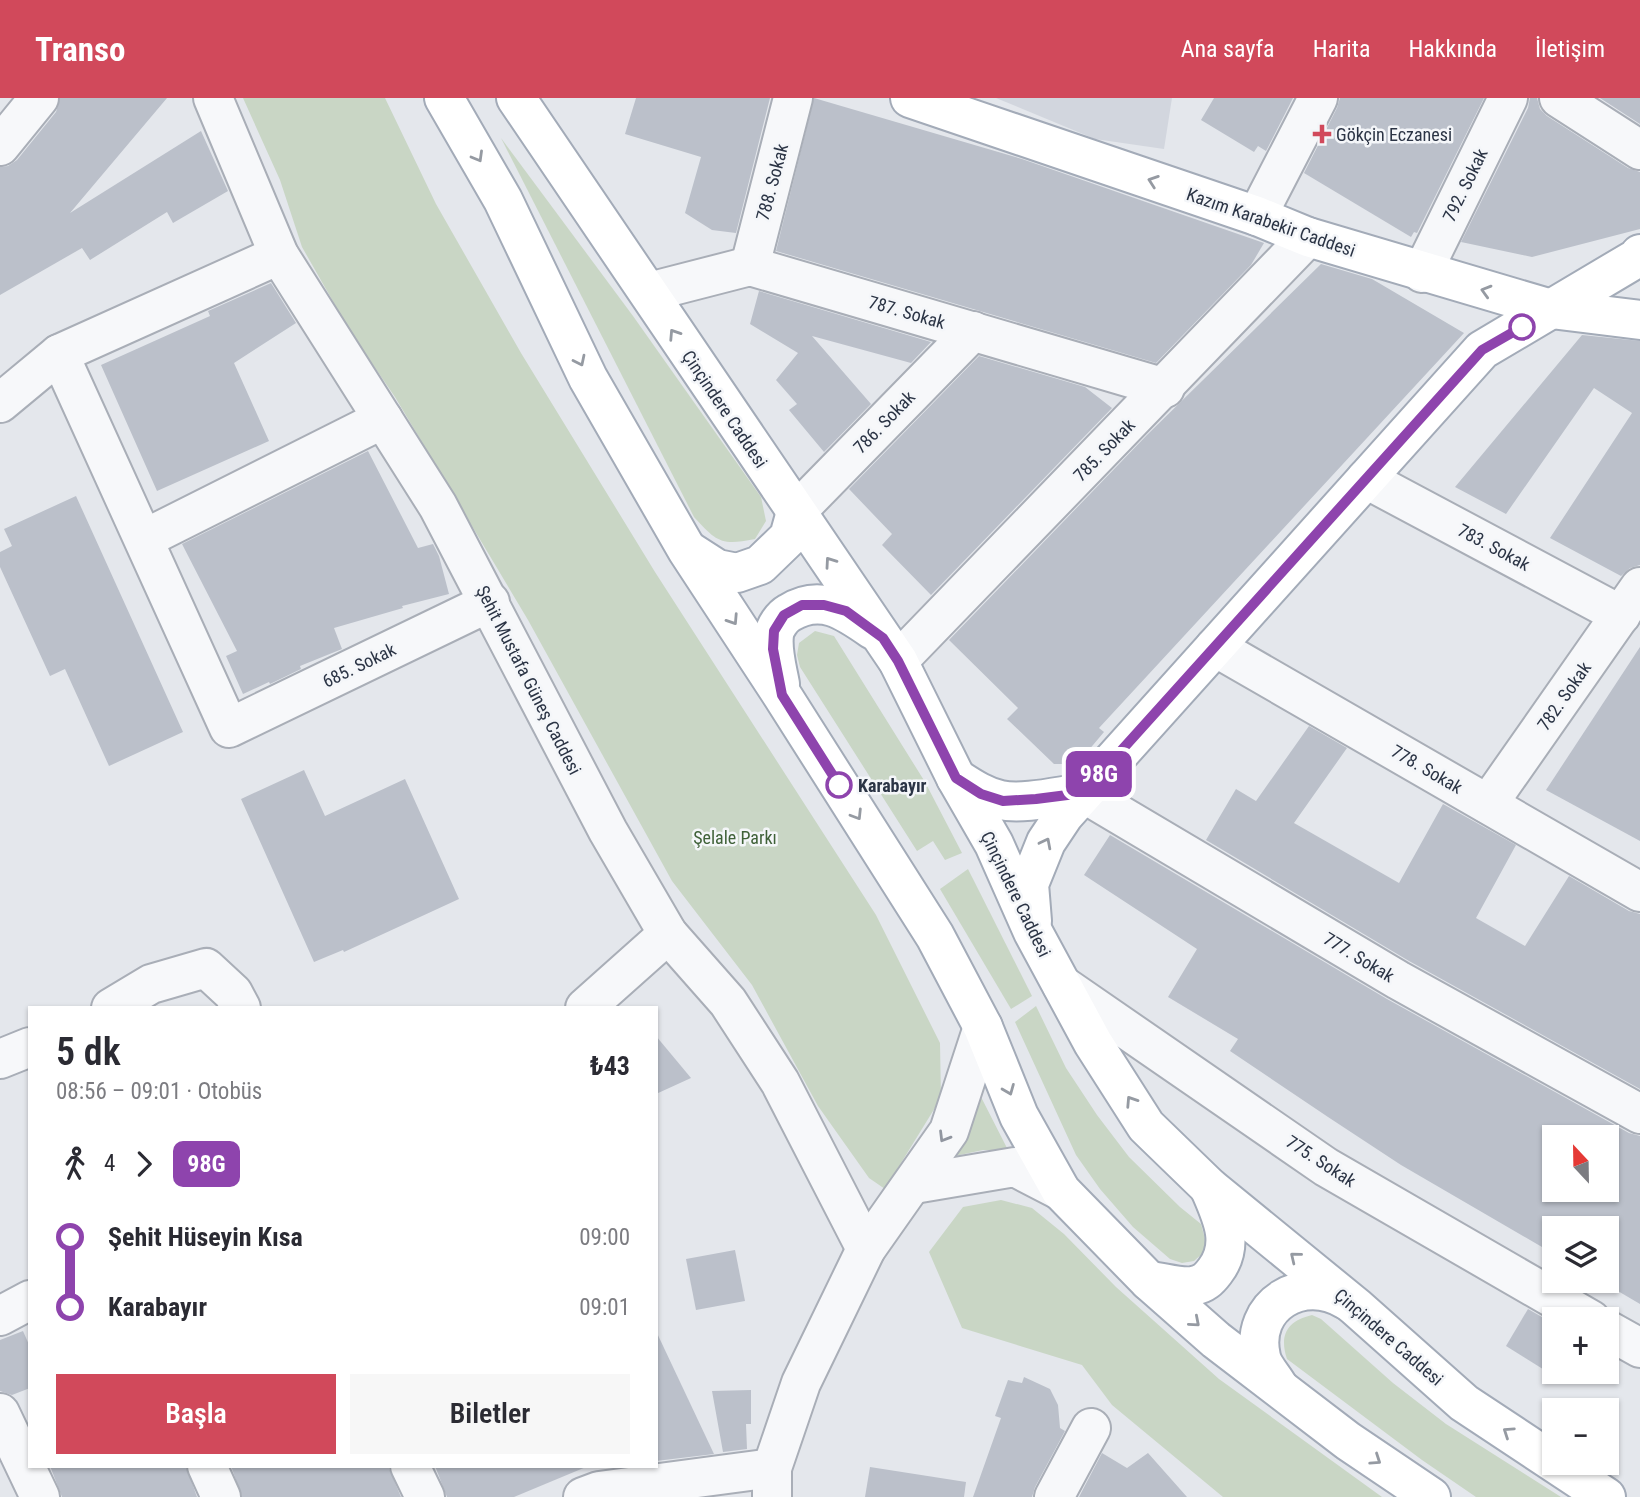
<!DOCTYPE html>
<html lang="tr">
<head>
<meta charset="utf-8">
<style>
	:root { --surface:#fff; --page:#f7f7f7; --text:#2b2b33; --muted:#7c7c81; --accent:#d1495b }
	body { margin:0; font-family:"Roboto Condensed",sans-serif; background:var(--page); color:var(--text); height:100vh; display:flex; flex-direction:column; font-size:26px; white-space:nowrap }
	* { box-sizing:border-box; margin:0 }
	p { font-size:23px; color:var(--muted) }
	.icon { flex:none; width:38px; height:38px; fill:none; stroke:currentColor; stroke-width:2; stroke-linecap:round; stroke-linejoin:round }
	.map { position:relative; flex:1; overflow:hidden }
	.sheet { position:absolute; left:28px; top:908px; width:630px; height:462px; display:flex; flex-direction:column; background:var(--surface); border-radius:0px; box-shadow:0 2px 5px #0004 }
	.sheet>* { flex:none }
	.badge { padding:0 14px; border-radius:10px; font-size:24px; line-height:46px }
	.needle { width:46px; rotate:338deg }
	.controls { position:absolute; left:1542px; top:1027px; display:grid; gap:14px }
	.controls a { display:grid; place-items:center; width:77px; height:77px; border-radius:0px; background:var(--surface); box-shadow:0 2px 5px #0004; font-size:35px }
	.map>.badge { position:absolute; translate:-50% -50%; box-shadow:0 0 0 4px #fff }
	.legs { display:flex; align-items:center; gap:10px; height:77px; padding:0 28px; font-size:23px }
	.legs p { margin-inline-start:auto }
	.summary { display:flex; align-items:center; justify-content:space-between; height:119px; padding:0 28px }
	h1 { font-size:38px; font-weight:600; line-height:52px }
	.button { display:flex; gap:14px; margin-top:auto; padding:14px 28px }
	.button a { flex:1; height:80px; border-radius:0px; background:var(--accent); color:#fff; font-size:28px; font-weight:600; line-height:80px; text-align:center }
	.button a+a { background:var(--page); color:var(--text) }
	ul { padding:0 28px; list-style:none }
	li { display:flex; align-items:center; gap:24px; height:70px; font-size:26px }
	li i { display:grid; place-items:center; width:10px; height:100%; margin:0 9px; background:currentColor }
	li i::after { content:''; width:18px; height:18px; margin:-9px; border:5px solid; border-radius:50%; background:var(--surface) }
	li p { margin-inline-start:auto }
	li:first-child i { background:linear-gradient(#0000 50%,currentColor 0) }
	li:last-child i { background:linear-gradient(currentColor 50%,#0000 0) }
	header { display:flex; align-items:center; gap:42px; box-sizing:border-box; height:98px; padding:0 35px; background:var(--accent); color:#fff }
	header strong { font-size:33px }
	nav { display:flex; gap:38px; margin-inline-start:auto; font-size:24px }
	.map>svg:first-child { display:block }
</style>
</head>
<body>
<header>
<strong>Transo</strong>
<nav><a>Ana sayfa</a><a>Harita</a><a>Hakkında</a><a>İletişim</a></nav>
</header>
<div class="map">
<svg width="1640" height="1399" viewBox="0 0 1640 1399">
	<rect width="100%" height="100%" fill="#e4e7ec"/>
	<polygon fill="#d2d6de" points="996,0 1172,0 1164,51 1095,41"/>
	<g fill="#c9d6c5">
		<polygon points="243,0 385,0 436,106 521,255 655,474 876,817 940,945 941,1000 885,1091 869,1080 818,1008 752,887 672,783 528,522 395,299 351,235 302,149 280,82"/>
		<path d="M501 40 633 218 761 399 766 423 755 441C721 448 717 444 694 419Z"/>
		<polygon points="815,533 834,538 925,684 962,755 945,762 933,743 917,753 800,569 797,557 799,545"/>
		<polygon points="968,771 1032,898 1011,911 940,791"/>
		<polygon points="1036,908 1066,970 1097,1017 1129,1059 1180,1109 1201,1126 1206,1145 1203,1155 1194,1163 1182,1165 1170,1161 1133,1129 1100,1091 1076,1057 1015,924"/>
		<polygon points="981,999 1008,1052 983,1052 955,1058 969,1036"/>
		<polygon points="1001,1102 1032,1110 1064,1136 1116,1189 1219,1281 1382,1399 1223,1399 1112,1307 1082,1267 962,1230 929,1154 963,1109"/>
		<path d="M1312 1217 1321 1221 1393 1285 1446 1326 1561 1399H1476L1422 1362 1287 1261C1279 1237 1287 1223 1312 1217Z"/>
	</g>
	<g fill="#bbc0ca" fill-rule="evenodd">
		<polygon points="60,0 167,0 70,115 201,33 228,93 173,125 167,114 90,162 82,150 0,197 0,69 8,68 17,62 56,14"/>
		<polygon points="636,0 770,0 736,135 712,132 685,115 701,59 625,36"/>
		<polygon points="814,0 1022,61 1264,145 1251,167 1156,265 776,153"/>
		<polygon points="1214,0 1293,0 1266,53 1258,48 1254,54 1201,22"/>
		<polygon points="1340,0 1484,0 1417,135 1414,134 1411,139 1304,75 1337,10"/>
		<polygon points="1530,0 1537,0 1540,11 1547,18 1628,70 1640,74 1640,131 1532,159 1461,144 1528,10"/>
		<polygon points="1600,0 1640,0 1640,26"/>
		<polygon points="1321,166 1372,181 1464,235 1099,630 1104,634 1077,666 1054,666 1007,621 1018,610 949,542 1147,337"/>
		<polygon points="271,185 296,225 234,265 269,343 157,393 101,267 210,218 208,213"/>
		<polygon points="759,193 931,244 911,265 812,238 871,306 824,354 789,312 797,306 776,282 798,255 750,226"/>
		<polygon points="1582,237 1640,243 1640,467 1630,470 1621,478 1550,440 1632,315 1594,290 1506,416 1455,389"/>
		<polygon points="979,258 1085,289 1112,310 931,497 882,447 892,436 849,391"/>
		<polygon points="368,353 418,450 433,446 439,458 449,496 402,508 403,510 334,530 342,551 300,568 301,571 270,586 269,584 243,596 226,558 237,553 182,446"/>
		<polygon points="76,398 183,634 109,668 65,571 50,578 0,469 0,454 12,448 4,431"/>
		<polygon points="1640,549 1640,743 1546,692"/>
		<polygon points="1309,628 1347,650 1294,725 1399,785 1443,706 1516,747 1476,820 1525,848 1569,778 1629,813 1640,816 1640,991 1409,863 1206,742 1236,691 1256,703"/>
		<polygon points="304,672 325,718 405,681 459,801 344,854 343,852 314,864 241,701"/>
		<path d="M1110 737 1387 901 1629 1035 1640 1038V1206L1606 1186V1130H1554V1156L1401 1067 1328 1019 1230 953 1238 941 1168 899 1197 851 1084 777ZM1554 1040H1606V1092H1554Z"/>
		<polygon points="656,938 691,980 656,996"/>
		<polygon points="735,1152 745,1203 696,1212 686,1161"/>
		<polygon points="1528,1211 1554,1226 1554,1278 1506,1248"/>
		<polygon points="23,1233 30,1249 30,1290 12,1297 0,1293 0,1242"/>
		<polygon points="656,1233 714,1356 656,1363"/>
		<polygon points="1024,1279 1050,1291 1058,1307 1060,1330 1065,1333 1035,1389 1032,1399 973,1399 1001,1320 995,1318 1008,1282 1022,1285"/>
		<polygon points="751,1292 751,1326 746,1326 747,1351 723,1354 712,1293"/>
		<polygon points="1102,1355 1127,1370 1148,1355 1187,1399 1079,1399"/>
		<polygon points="50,1368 186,1368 197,1399 62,1399"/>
		<polygon points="231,1368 388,1368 401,1399 242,1399"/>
		<polygon points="435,1368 586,1368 586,1369 514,1399 447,1399"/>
		<polygon points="870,1369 966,1384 964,1399 865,1399"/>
	</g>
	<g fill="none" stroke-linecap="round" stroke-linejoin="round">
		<g stroke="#a9aeb7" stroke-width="42">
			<g id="minor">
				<polyline points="213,0 279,157 438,408 608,733 668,836 728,904 780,984 866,1151"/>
				<polyline points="1559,0 1640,52"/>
				<polyline points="0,48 39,0"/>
				<polyline points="1257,118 1318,0"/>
				<polyline points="750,168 793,0"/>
				<polyline points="1422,175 1508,0"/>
				<polyline points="649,194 750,168 1165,290"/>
				<polyline points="59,256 229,630 490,504"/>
				<polyline points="0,305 59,256 279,157"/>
				<polyline points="1366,381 1621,517"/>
				<polyline points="796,414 973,233"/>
				<polyline points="144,441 383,321"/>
				<polyline points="1215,549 1640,794"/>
				<polyline points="898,563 1308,139"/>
				<polyline points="1083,695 1398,882 1640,1016"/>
				<polyline points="1488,706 1640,489"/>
				<polyline points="1062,887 1326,1069 1591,1222"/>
				<polyline points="111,910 151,886 206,870 233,895 241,910"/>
				<polyline points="585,910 668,836"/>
				<polyline points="0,961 30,949"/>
				<polyline points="914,1086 1015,1069 1061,1093"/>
				<polyline points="0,1218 30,1202"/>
				<polyline points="1606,1231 1640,1250"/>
				<polyline points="0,1315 40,1399"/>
				<polyline points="207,1368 221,1399"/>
				<polyline points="410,1368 425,1399"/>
				<polyline points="583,1399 599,1393 772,1370"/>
				<polyline points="772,1399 772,1370 801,1285 866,1151 949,1033 983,929"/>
				<polyline points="1054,1399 1091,1330"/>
			</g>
		</g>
		<g stroke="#a3abb8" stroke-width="42">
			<g id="major">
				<polyline points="444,0 503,102 588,280 687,452 782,597 935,838 983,929 1019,1018 1061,1093 1149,1183 1216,1242 1348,1343 1431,1399"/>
				<polyline points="516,0 898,563 956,680 994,746 1033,834 1093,945 1146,1028 1209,1089 1356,1209 1464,1305 1606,1399"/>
				<polyline points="910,0 1257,118 1308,139 1551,211 1640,222"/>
				<polyline points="689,453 717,471 737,475 760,467 789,439 796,414"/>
				<path d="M780 586C777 570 772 553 774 537 775 529 782 519 789 515 821 495 846 513 873 532"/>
				<path d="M956 680C970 689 983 698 1000 702 1023 707 1059 698 1083 695"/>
				<polyline points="1032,823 1029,786 1046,744 1064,717 1482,252 1637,160 1640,156"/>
				<path d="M1149 1183C1162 1184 1180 1190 1193 1188 1204 1186 1209 1181 1215 1173 1236 1146 1221 1117 1209 1089"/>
				<path d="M1278 1288C1273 1279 1263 1269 1261 1259 1249 1207 1303 1175 1346 1202"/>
			</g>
		</g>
		<use href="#minor" stroke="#f7f8fa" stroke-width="38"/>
		<use href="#major" stroke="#fff" stroke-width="38"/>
	</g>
	<defs><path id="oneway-chevron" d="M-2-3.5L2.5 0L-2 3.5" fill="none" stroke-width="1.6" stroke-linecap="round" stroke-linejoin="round" transform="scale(1.75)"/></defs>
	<g stroke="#959aa2">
		<use href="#oneway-chevron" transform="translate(478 59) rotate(60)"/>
		<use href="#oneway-chevron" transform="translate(1153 83) rotate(-161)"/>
		<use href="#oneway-chevron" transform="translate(1486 193) rotate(-164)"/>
		<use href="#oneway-chevron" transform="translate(674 236) rotate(-123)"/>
		<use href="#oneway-chevron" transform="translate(580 263) rotate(64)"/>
		<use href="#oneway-chevron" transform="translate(830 464) rotate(-125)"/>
		<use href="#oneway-chevron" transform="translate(733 522) rotate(57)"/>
		<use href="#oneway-chevron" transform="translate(857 717) rotate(58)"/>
		<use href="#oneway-chevron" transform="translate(1046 745) rotate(-63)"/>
		<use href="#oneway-chevron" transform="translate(1009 992) rotate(68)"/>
		<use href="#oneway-chevron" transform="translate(1131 1003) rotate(-123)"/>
		<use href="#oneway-chevron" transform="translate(1295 1159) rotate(-141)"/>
		<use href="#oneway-chevron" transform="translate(1195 1224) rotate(41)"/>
		<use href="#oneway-chevron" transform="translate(1508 1334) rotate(-146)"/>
		<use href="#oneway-chevron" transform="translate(1376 1362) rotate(34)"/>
	</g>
	<use stroke="#9196a0" href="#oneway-chevron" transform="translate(944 1039) rotate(121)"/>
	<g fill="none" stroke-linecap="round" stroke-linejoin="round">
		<g stroke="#fff" stroke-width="16">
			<polyline id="line-1" points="839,687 782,597 773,551 774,533 784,517 802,507 824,507 846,513 883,540 898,563 956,680 981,696 1003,703 1036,701 1083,695 1482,252 1522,229"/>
		</g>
		<use href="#line-1" stroke="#8e44ad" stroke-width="10"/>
	</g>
	<path fill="#d1495b" stroke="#f4f6f9" stroke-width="2.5" d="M1318.5 25.5h7v7h7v7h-7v7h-7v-7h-7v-7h7z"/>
	<g fill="#fff" stroke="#8e44ad" stroke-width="3.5">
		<circle cx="1522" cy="229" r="12"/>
		<circle cx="839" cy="687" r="12"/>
	</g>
	<g text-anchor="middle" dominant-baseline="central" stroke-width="5" stroke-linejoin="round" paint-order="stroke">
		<g font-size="18" fill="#2b3445" stroke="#f4f6f9" text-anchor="start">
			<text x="1336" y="36">Gökçin Eczanesi</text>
		</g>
		<g font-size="18" fill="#2b3445" stroke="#f4f6f9">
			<text transform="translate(772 84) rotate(-75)">788. Sokak</text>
			<text transform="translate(1465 87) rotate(-64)">792. Sokak</text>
			<text transform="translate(1271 124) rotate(19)">Kazım Karabekir Caddesi</text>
			<text transform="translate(907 214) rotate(16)">787. Sokak</text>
			<text transform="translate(725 311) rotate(56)">Çinçindere Caddesi</text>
			<text transform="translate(884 324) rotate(-46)">786. Sokak</text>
			<text transform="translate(1104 352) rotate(-46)">785. Sokak</text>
			<text transform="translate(1494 449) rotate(28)">783. Sokak</text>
			<text transform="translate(359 567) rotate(-26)">685. Sokak</text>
			<text transform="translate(529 582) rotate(63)">Şehit Mustafa Güneş Caddesi</text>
			<text transform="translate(1564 598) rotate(-55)">782. Sokak</text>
			<text transform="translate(1427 671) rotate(30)">778. Sokak</text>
			<text transform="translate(1016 796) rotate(64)">Çinçindere Caddesi</text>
			<text transform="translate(1359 859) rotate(31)">777. Sokak</text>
			<text transform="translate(1321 1063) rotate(33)">775. Sokak</text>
			<text transform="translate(1389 1239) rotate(41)">Çinçindere Caddesi</text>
		</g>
		<g font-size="18" font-weight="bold" fill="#2b3445" stroke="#f4f6f9" text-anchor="start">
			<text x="858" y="687">Karabayır</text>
		</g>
		<g font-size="18" fill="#3f6138" stroke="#f4f6f9">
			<text x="735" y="739">Şelale Parkı</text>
		</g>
	</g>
</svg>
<div class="controls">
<a><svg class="needle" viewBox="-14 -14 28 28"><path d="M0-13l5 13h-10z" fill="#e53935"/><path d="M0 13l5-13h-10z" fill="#7c7c81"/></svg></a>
<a><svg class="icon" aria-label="layers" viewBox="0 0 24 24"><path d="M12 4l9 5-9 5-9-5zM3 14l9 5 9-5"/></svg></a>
<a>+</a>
<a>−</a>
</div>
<b class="badge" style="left:1099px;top:676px;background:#8e44ad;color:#fff">98G</b>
<section class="sheet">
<div class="summary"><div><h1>5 dk</h1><p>08:56 – 09:01 · Otobüs</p></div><b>₺43</b></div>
<div class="legs"><svg class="icon" aria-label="walk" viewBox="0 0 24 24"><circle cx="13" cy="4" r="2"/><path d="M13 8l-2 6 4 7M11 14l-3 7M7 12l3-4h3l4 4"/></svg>4<svg class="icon" aria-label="forward" viewBox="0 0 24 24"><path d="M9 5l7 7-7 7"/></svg><b class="badge" style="background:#8e44ad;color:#fff">98G</b></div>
<ul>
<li><i style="color:#8e44ad"></i><b>Şehit Hüseyin Kısa</b><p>09:00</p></li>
<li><i style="color:#8e44ad"></i><b>Karabayır</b><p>09:01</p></li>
</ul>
<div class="button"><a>Başla</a><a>Biletler</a></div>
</section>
</div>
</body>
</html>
